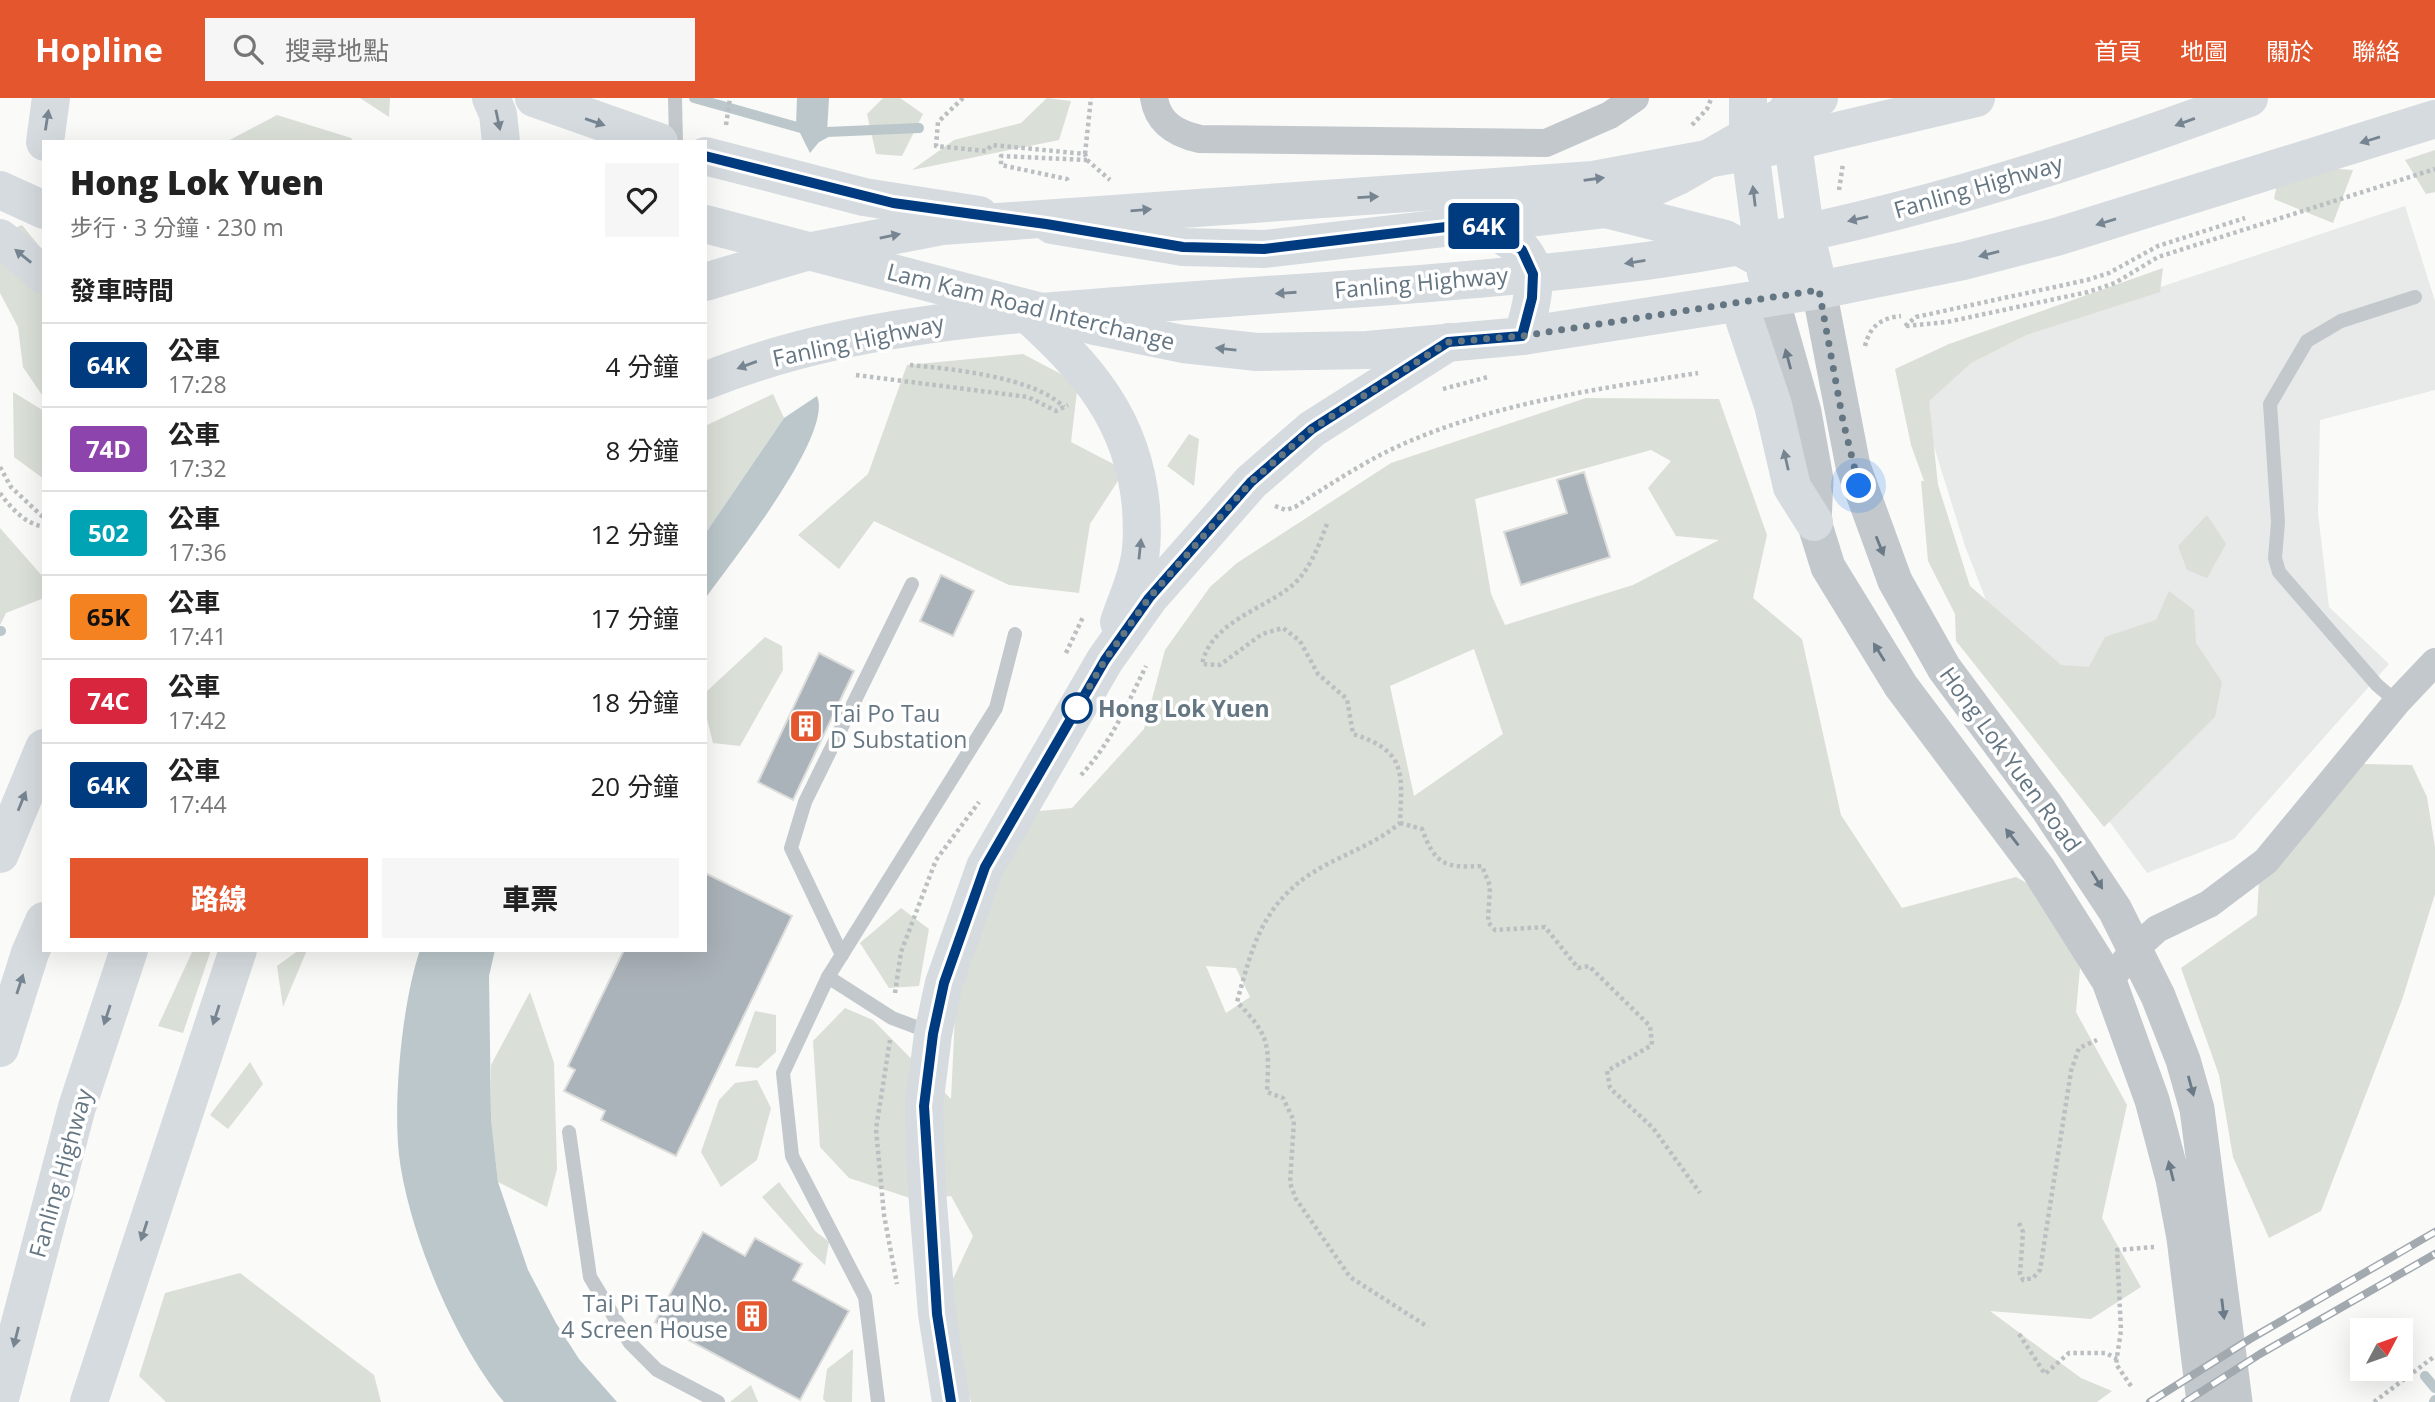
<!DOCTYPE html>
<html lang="zh-TW">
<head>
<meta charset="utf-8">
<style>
	:root { --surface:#fff; --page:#f6f6f6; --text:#222; --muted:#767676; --line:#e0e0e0; --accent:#e4572e }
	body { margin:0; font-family:"Open Sans","Noto Sans TC",sans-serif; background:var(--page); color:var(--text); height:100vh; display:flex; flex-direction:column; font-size:26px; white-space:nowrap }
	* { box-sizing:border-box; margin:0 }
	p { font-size:23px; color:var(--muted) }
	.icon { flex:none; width:38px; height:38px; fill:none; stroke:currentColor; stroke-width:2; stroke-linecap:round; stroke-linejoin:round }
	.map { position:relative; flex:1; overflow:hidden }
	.drawer { position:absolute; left:42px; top:42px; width:665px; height:812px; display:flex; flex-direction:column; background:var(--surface); border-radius:0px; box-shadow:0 7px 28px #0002 }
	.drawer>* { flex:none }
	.badge { padding:0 14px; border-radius:5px; font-size:24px; line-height:46px }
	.needle { width:46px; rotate:49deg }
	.fabs { position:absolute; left:2350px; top:1220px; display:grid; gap:14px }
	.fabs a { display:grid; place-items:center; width:63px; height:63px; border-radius:0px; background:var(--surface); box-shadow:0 7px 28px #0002; font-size:35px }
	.you { position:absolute; width:35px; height:35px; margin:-18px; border:5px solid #fff; border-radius:50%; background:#1a73e8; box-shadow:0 0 0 10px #1a73e833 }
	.map>.badge { position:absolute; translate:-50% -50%; box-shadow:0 0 0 4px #fff }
	h2 { padding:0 28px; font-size:26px; line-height:63px }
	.round { display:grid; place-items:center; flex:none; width:74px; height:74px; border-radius:0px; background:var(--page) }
	.head { display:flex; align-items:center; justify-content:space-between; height:119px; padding:0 28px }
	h1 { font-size:33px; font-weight:800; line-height:52px }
	.action { display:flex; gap:14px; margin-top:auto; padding:14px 28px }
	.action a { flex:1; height:80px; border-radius:0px; background:var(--accent); color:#fff; font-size:28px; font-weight:800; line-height:80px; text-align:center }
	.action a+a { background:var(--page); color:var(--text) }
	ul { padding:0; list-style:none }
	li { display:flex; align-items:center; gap:21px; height:84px; padding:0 28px; border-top:2px solid var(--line) }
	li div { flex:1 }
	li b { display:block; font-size:26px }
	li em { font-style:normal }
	li .badge { min-width:77px; font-weight:700; text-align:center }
	header { display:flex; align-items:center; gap:42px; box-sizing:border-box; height:98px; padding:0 35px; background:var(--accent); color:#fff }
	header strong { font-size:33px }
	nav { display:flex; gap:38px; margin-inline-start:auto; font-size:24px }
	.search { width:490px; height:63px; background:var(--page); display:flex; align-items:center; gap:18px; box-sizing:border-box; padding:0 24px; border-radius:0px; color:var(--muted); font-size:26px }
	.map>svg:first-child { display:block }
</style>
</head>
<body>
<header>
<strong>Hopline</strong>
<div class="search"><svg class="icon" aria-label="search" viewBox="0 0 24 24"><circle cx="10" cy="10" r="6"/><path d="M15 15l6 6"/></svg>搜尋地點</div>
<nav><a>首頁</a><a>地圖</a><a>關於</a><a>聯絡</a></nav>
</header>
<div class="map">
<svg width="2435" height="1304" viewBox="0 0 2435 1304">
	<rect width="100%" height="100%" fill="#fafaf8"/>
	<polygon fill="#e8e9e9" points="2405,108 2435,203 2435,292 2320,322 2318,415 2329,509 2389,566 2234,741 2147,775 2030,615 1965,448 1910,272"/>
	<g fill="#dadfd7" fill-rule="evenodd">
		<polygon points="360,0 390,0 389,19"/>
		<polygon points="883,0 900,0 923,16 902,58 876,56 867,16"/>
		<polygon points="1047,0 1071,3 1059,42 912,72 954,42 1021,25"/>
		<polygon points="277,17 351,40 354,44 226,44"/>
		<polygon points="2435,52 2435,94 2426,96 2405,62"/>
		<polygon points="2281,67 2353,72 2333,125 2274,101"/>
		<polygon points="22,127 44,154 44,300 23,269 18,229 0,195 0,136"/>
		<polygon points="2163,170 2160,194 2026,237 1971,265 1929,303 1938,387 1970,488 2061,567 2089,569 2105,539 2156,522 2169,493 2194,512 2196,545 2222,584 2215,619 2104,729 1956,543 1955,516 1928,463 1921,383 1924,383 1911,347 1895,271 1949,246"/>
		<polygon points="1023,256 1078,285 1071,344 1125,372 1090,426 1079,495 1009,487 874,423 839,471 798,437 868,376 907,267"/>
		<polygon points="13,294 44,313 44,381 14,359"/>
		<polygon points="773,296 784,320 705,436 705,328"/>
		<path d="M1586 300 1719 301 1767 437 1753 500 1802 541 1841 717 1902 810 2016 779 2043 794 2080 870 2076 914 2127 1007 2102 1120 2141 1189 2091 1221 1990 1213 2081 1280 2112 1293 2097 1304H971L969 1297 955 1304 953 1181 973 1138 951 1098 916 1102 849 1080 820 1049 813 943 845 910 873 922 951 1001 956 898 996 769 1029 714 1072 710 1144 631 1165 552 1210 489 1237 465 1391 365ZM1651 352 1671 363 1648 390 1676 438 1719 442 1633 487 1505 527 1491 496 1475 401ZM1474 551 1503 636 1414 698 1390 588ZM1206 868 1236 870 1250 899 1226 915Z"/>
		<polygon points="1189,336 1199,341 1194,388 1167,368"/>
		<polygon points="2207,417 2226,446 2207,480 2187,472 2178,448"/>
		<polygon points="0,430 44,480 44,500 6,515 0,527"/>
		<polygon points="765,539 782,548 783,572 740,648 713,645 705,613 705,595"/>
		<polygon points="2363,666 2412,667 2427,699 2435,749 2435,796 2402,902 2321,1113 2269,1140 2233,1059 2219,977 2181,870 2257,817 2261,748"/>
		<polygon points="901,810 929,831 919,888 889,890 860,845"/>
		<polygon points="193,852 211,852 183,935 158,928"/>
		<polygon points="299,852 307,852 283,909 277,868"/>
		<polygon points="530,894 554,965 557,1071 547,1109 498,1084 491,1021 491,967"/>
		<polygon points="755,913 776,917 776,954 758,970 735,968"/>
		<polygon points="250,964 263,986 228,1031 210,1017"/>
		<polygon points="757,982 771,1010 757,1062 721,1089 701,1054 719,1002 735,985"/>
		<polygon points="779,1084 815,1133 829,1144 825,1167 811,1154 762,1099"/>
		<polygon points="240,1175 374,1277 381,1304 166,1304 139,1278 165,1195"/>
		<polygon points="853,1251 852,1304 826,1304 823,1301 827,1271"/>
		<polygon points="751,1287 758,1304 730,1304"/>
	</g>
	<g fill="#bbc7cb">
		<polygon points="797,0 829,0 827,34 810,55 796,27"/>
		<path d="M817 298C834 337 731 464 705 501V436L784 320Z"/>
		<path d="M420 852H495L489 878 491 1021 498 1084 528 1172 556 1225 579 1261 617 1304H504C455 1245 408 1133 399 1057 393 1002 402 905 420 852Z"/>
	</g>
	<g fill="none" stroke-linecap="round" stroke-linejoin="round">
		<g stroke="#bbc7cb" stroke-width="10">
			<polyline points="694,0 808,32"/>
			<polyline points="816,40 827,34 919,30"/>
			<polyline points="0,533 1,533"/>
			<polyline points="2425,1278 2435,1290"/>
			<polyline points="2434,1304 2435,1302"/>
		</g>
	</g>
	<g fill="#aab3b9" stroke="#dcdcda" stroke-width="2">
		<polygon points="1584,374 1610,459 1521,487 1504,434 1567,415 1557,382"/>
		<polygon points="941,477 974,493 953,538 920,523"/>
		<polygon points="819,555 854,573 793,702 758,684"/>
		<polygon points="705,775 792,818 676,1058 601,1022 605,1013 564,993 575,972 568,968 624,852 705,852"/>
		<polygon points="703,1134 745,1158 755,1140 802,1166 793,1182 849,1213 800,1302 655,1224"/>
	</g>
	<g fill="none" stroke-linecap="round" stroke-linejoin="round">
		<g stroke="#bbbfc2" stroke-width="4.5" stroke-dasharray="3.5 3.5" stroke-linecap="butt">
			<polyline points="963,0 938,24 936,48 986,53 992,47 1085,56 1087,62 1001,58 1001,67 1067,81 1069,85"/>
			<polyline points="726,27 730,0"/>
			<polyline points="1692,27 1707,11 1711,1"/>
			<polyline points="1085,56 1091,0"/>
			<polyline points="1087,62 1110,82"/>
			<polyline points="1839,92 1843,66"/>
			<polyline points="1905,228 1916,219 2087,182 2109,175 2158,148 2245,120"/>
			<polyline points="1906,228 1947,224 2088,194 2115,185 2158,159 2435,71"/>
			<path d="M1865 248C1870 228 1881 220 1901 218"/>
			<path d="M910 267C952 271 1034 279 1064 309"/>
			<polyline points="856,277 1028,299 1056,313 1068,307"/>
			<polyline points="1443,291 1488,279"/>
			<polyline points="0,369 11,389 44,420"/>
			<path d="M0 395C11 410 24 425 44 429"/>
			<path d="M1275 408 1286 412 1295 409C1324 390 1352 372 1382 356 1480 307 1591 292 1698 275"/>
			<path d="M1327 426C1318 449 1309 475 1289 490 1259 513 1211 525 1202 566L1220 567 1262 536 1283 530 1300 543 1318 576 1347 601 1353 636C1407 653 1402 675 1400 725 1372 749 1336 758 1306 779 1261 811 1251 853 1237 904 1271 939 1269 947 1267 994L1283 1000 1294 1023 1290 1085 1296 1101 1350 1179 1428 1229"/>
			<polyline points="1066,555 1083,519"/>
			<path d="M1081 677C1111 645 1127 607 1146 568"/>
			<path d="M1400 725 1422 731C1435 767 1445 770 1482 768L1490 788 1488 824 1495 832 1545 829 1578 870 1589 868 1650 928 1652 947 1607 973 1610 990 1653 1030 1700 1095"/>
			<polyline points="895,895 901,854 936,762 979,704"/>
			<polyline points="890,942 876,1031 884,1117 897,1186"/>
			<polyline points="2019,1125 2023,1134 2020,1176 2023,1182 2033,1180 2040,1172 2071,973 2079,950 2097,942"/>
			<polyline points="2019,1236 2045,1276 2069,1255 2106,1255 2117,1261"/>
			<polyline points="2131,1288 2116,1266 2121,1232 2117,1152 2154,1149"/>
			<polyline points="2374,1304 2435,1258"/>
		</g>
		<g stroke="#c3c8cc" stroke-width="14">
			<polyline points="675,0 676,44"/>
			<polyline points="2397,604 2377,587 2279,474 2275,460 2278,424 2270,306 2307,243 2341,223 2415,199"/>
			<polyline points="842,857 791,750 805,704 912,486"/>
			<polyline points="828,879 783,975 792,1058 865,1199 878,1304"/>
			<polyline points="932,935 892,920 828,879 996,610 1015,536"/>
			<polyline points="569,1034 590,1179 630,1245 657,1272 718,1304"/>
		</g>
		<g stroke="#c3c8cc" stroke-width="28">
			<path d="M1154 0C1158 26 1177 36 1200 41L1546 45 1610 17 1635 0"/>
			<polyline points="2109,883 2135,851 2157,831 2209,806 2266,763 2397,604 2435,564"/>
		</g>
		<g stroke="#c3c8cc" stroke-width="35">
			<polyline points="1819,192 1853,368 1895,483 1944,570 2046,708 2115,812 2158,898 2183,962 2197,1011 2235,1304"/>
			<polyline points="1772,201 1804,314 1816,381 1814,424 1828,469 1901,588 2039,772 2109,883 2152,1002 2173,1081 2184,1140 2204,1304"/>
		</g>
		<g stroke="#d6dbdf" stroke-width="38">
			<polyline points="491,0 498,16 501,44"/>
			<polyline points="534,0 659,44"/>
			<polyline points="1748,0 1748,37 1766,175"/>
			<polyline points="1788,11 1806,138 1819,192"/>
			<polyline points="45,44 51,0"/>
			<polyline points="705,58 864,99 979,117"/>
			<polyline points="0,92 44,112"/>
			<polyline points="1606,111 1725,141 1819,192"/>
			<path d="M1479 125C1492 133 1512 141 1522 152 1543 176 1530 211 1523 238"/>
			<polyline points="705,126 1099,229 1183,246 1257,254 1367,252 1523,238 1819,192"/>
			<polyline points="1052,127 1183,149 1264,151 1606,111 1678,78 1788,15"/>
			<polyline points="1739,206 1773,307 1792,389 1814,424"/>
			<path d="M1023 212C1086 269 1133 320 1141 409 1142 428 1143 449 1138 468 1134 487 1125 506 1119 524"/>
			<polyline points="951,1304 937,1216 927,1093 924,1008 933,936 944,885 985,769 1105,562 1149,500 1251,384 1312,331 1449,244"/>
		</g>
		<g stroke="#d6dbdf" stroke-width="38">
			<polyline points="1788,15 1819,0"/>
			<polyline points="0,140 44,177"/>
			<polyline points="705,184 802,155 942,128 1593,82 1761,51 1976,0"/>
			<polyline points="1819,192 1963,163 2056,139 2435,21"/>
			<path d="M705 283C836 230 977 219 1117 208 1280 195 1444 187 1606 168 1827 143 2042 77 2249 0"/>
			<polyline points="0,756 44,650"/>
			<polyline points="0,950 30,855 44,823"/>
			<polyline points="0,1301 77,1009 129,852"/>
			<polyline points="89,1304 238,852"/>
		</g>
		<g stroke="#a2aab0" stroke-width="8">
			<g id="rail">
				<polyline points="2150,1304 2250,1241 2435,1134"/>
				<polyline points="2185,1304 2260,1256 2435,1156"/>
			</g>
		</g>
		<use href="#rail" stroke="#fff" stroke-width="5" stroke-dasharray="16" stroke-linecap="butt"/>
	</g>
	<defs><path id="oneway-solid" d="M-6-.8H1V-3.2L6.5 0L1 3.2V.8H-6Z" transform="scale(1.75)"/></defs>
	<g fill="#768591">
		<use href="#oneway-solid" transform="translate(47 22) rotate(-81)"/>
		<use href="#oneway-solid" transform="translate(498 22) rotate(78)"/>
		<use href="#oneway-solid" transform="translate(595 24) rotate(19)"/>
		<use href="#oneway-solid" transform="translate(2185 24) rotate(160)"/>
		<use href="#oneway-solid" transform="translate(2370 42) rotate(163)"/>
		<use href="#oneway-solid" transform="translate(1594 81) rotate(-8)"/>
		<use href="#oneway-solid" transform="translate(1754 98) rotate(-97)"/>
		<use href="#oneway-solid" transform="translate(1368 99) rotate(-3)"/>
		<use href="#oneway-solid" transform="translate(1141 112) rotate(-5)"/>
		<use href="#oneway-solid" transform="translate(1858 121) rotate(167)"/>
		<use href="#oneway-solid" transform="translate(2106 124) rotate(163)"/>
		<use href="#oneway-solid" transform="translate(890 138) rotate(-11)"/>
		<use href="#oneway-solid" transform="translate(1989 156) rotate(166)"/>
		<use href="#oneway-solid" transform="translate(23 158) rotate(-141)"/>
		<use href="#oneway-solid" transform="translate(1635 164) rotate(171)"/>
		<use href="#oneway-solid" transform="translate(1286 195) rotate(176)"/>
		<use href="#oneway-solid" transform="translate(1226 251) rotate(-174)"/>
		<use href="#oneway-solid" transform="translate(747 267) rotate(160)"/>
		<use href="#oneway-solid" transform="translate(1786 362) rotate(-103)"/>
		<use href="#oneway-solid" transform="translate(1140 451) rotate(-84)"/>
		<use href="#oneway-solid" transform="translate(22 703) rotate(-68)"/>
		<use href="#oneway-solid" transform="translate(20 886) rotate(-72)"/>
		<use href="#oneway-solid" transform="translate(107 917) rotate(108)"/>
		<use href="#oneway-solid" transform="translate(216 917) rotate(108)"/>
		<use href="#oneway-solid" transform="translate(144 1133) rotate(108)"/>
		<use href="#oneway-solid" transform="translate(16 1239) rotate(104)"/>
	</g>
	<g fill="#6a7a87">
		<use href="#oneway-solid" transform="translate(1788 261) rotate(-105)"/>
		<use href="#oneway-solid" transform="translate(1880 448) rotate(68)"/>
		<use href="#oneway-solid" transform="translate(1879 554) rotate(-122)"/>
		<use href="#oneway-solid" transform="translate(2012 739) rotate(-128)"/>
		<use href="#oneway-solid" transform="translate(2097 782) rotate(58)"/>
		<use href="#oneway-solid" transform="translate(2191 988) rotate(75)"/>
		<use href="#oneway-solid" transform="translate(2171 1073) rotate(-104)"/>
		<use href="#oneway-solid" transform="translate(2223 1211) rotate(83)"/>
	</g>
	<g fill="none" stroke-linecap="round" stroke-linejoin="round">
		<g stroke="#fff" stroke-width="16">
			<polyline id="line" points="705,58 893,105 1046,126 1183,149 1264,151 1479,125 1522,152 1533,176 1532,200 1522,238 1448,244 1312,331 1251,384 1149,500 1105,562 985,769 944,885 933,936 924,1008 937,1216 951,1304"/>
		</g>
		<use href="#line" stroke="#003b80" stroke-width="10"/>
		<polyline stroke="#657683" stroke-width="7" stroke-dasharray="0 12.6" points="1077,610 1105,562 1149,500 1251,384 1312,331 1448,244 1522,238 1819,192 1843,323 1859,388"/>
	</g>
	<defs>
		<g id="building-square" transform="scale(1.75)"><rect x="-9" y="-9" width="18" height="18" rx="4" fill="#e4572e" stroke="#fff"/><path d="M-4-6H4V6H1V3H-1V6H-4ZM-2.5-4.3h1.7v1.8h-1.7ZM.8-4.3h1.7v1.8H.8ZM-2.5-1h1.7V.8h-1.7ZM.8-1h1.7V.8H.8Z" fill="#fff"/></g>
	</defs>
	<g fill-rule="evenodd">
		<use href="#building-square" x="806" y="628"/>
		<use href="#building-square" x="752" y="1218"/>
	</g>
	<circle fill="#fff" stroke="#003b80" stroke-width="3.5" cx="1077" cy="610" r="14"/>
	<g text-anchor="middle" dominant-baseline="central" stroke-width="7" stroke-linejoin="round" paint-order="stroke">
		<g font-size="23" fill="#657683" stroke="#fff">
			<text transform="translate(1978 88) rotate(-16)">Fanling Highway</text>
			<text transform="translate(1421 184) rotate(-5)">Fanling Highway</text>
			<text transform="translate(1031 208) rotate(14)">Lam Kam Road Interchange</text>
			<text transform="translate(858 242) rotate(-12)">Fanling Highway</text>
			<text transform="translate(2011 661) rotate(54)">Hong Lok Yuen Road</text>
			<text transform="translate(60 1075) rotate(-74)">Fanling Highway</text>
		</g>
		<g font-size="23" font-weight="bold" fill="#657683" stroke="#fff" text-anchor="start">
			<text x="1098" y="610">Hong Lok Yuen</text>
		</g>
		<g font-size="23" fill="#657683" stroke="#fff" text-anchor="start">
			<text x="830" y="615">Tai Po Tau<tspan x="830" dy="26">D Substation</tspan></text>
			<text x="728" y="1205" text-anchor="end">Tai Pi Tau No.<tspan x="728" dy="26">4 Screen House</tspan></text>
		</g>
	</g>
</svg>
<div class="fabs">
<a><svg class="needle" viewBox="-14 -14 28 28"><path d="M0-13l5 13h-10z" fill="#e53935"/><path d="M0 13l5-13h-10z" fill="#767676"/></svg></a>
</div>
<div class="you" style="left:1859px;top:388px"></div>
<b class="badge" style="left:1484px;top:128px;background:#003b80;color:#fff">64K</b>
<section class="drawer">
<div class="head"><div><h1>Hong Lok Yuen</h1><p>步行 · 3 分鐘 · 230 m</p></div><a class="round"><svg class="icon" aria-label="heart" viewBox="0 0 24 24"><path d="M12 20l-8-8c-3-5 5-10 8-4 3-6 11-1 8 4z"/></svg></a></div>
<h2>發車時間</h2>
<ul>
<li><span class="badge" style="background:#003b80;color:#fff">64K</span><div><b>公車</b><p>17:28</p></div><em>4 分鐘</em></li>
<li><span class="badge" style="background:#8e44ad;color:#fff">74D</span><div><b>公車</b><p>17:32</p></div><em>8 分鐘</em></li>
<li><span class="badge" style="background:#00a3b4;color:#fff">502</span><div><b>公車</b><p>17:36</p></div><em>12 分鐘</em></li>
<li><span class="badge" style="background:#f58220;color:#111">65K</span><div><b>公車</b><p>17:41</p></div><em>17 分鐘</em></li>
<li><span class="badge" style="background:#d7263d;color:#fff">74C</span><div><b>公車</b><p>17:42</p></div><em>18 分鐘</em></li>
<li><span class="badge" style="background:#003b80;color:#fff">64K</span><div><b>公車</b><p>17:44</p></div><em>20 分鐘</em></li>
</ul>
<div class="action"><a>路線</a><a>車票</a></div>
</section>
</div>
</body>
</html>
